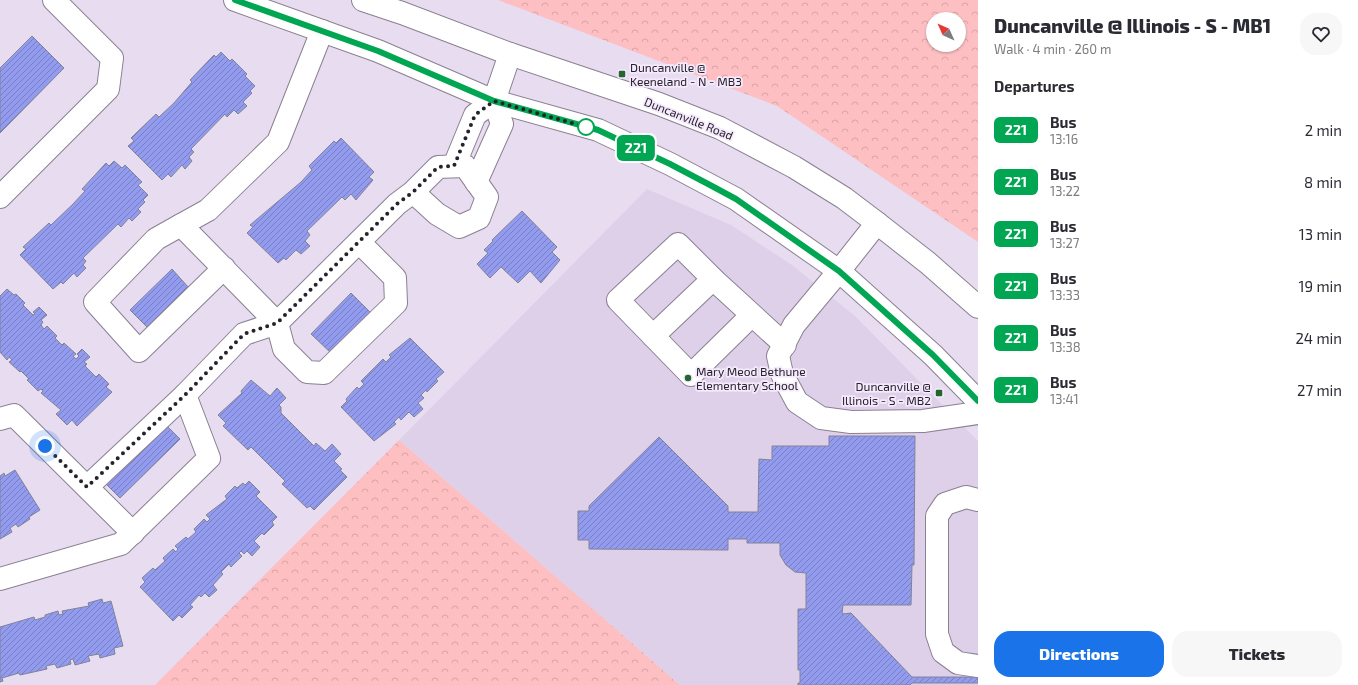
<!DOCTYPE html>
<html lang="en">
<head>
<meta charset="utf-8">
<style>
	:root { --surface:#fff; --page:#f7f7f7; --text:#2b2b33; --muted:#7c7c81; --accent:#1a73e8 }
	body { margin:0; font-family:"Exo 2",sans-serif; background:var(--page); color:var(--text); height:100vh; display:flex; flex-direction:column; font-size:15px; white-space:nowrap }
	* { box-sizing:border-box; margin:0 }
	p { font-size:13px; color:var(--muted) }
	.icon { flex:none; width:22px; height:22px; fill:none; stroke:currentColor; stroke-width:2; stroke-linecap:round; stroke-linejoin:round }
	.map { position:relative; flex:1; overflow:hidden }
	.side { display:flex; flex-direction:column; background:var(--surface); width:380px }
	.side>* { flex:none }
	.badge { padding:0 8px; border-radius:6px; font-size:14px; line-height:26px }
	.needle { width:26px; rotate:315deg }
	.controls { position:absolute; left:926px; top:12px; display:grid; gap:8px }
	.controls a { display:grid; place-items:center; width:40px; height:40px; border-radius:50%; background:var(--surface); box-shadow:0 1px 3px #0004; font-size:20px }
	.you { position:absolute; width:20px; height:20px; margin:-10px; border:3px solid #fff; border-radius:50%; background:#1a73e8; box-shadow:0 0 0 6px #1a73e833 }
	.map>.badge { position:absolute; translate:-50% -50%; box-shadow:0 0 0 2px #fff }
	h2 { padding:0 16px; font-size:15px; line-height:36px }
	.round { display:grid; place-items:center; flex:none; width:42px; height:42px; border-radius:16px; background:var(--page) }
	.summary { display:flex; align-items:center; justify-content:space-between; height:68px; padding:0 16px }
	h1 { font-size:19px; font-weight:800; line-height:30px }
	.button { display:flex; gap:8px; margin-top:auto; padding:8px 16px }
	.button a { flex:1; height:46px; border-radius:16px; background:var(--accent); color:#fff; font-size:16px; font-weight:800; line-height:46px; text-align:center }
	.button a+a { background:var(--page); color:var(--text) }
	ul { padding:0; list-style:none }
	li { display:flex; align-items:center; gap:12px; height:52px; padding:0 16px }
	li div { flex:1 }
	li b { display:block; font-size:15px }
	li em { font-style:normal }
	li .badge { min-width:44px; font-weight:700; text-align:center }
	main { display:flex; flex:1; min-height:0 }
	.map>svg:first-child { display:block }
</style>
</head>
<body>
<main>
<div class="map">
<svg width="978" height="685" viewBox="0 0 978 685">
	<defs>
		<pattern id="forest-crowns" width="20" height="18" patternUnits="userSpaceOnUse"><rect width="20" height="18" fill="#fdbfc1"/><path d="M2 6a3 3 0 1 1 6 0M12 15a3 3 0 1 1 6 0" fill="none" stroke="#d9a4a6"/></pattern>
		<pattern id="building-hatch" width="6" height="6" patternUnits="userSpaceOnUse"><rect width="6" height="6" fill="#929bee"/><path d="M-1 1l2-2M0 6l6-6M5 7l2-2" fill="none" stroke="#777ec1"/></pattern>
	</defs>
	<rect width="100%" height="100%" fill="#e8dcf0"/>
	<polygon fill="#dfd0ea" points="647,189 731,225 792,265 856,317 978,441 978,685 680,685 399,440"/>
	<g fill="url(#forest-crowns)" fill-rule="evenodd">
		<path d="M498 0H978V242L777 106ZM933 19H959V45H933Z"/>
		<polygon points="399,440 680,685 155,685"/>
	</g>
	<g fill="url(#building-hatch)" stroke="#808397">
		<polygon points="32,36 64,68 0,133 0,68"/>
		<polygon points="221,52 230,61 232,59 247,74 245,76 255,86 250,91 252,93 243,102 247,106 238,114 234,110 227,117 225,114 191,149 194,152 189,157 192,161 185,169 182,165 171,177 168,174 162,180 128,146 134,141 131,138 156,114 159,117 174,103 192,82 190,80 214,55 216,57"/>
		<polygon points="341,138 374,172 369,177 373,180 356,200 351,194 345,200 342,197 307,231 310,235 305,241 310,246 301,254 296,250 286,260 284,258 278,263 247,233 253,227 250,225 301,182 312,170 309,166 334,141 336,143"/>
		<polygon points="114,161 122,168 125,165 142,182 138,185 148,195 143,200 145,202 138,209 141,212 132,221 129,218 121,227 118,224 83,258 86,261 83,265 86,268 77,277 74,273 63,284 61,282 53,289 20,255 26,249 23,247 49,223 51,225 73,204 85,191 82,189 106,163 109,166"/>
		<polygon points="522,211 557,247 552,252 560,260 541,283 530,271 518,283 501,267 490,278 477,264 488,253 484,250 493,241 492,240"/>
		<polygon points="172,269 189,288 148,328 130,310"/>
		<polygon points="7,289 14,295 16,294 25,303 23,305 33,315 35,314 33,312 39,307 47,315 41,320 43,322 41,325 44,329 47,326 57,336 55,338 62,345 64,343 76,354 73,356 76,359 79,356 77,354 82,349 90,357 84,362 87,364 85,366 96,377 99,374 109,384 106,387 112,392 77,426 72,420 67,425 56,414 61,410 41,393 43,391 41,389 38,391 27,380 29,379 21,371 20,372 9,362 12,360 9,357 7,360 0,352 0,296"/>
		<polygon points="351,293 372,314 332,354 311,334"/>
		<polygon points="410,338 444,372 436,379 438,381 427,392 426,390 421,395 424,398 418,403 423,409 414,417 409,412 401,420 399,417 394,422 396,424 374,441 341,407 347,401 346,399 357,387 359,389 364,384 361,381 383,359 386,362 391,357 389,355"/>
		<polygon points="251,380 270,396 277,388 286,398 279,405 281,407 281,413 314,446 316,443 325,451 332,444 341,454 334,461 342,469 340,470 347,477 314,510 310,506 307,508 282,484 285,481 251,447 248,450 223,426 226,423 218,415 242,393 241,391"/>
		<polygon points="165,424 180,439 120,498 105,483"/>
		<polygon points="829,436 915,436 914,565 912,565 911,605 843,605 842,614 851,613 912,677 978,677 978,683 912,683 910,685 798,685 798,683 800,683 800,670 798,670 798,609 806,609 806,573 795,572 786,565 780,555 780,543 747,543 747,539 728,539 728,550 589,549 589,540 578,540 578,511 589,511 589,506 659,437 728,506 728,512 758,512 759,459 772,460 772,446 829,446"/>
		<polygon points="15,470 40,510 29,517 30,519 18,527 16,524 10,528 12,532 0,539 0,476 4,473 5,476"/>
		<polygon points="249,481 260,492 256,496 277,517 272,522 274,525 264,535 262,533 254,541 260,547 252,556 247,551 244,554 241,551 239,553 242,556 231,567 229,564 221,572 223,574 213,585 217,590 209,597 205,593 201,597 199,595 190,605 193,607 182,618 179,615 173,621 140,587 145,582 142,578 153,568 155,570 165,561 163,558 173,549 176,552 178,549 175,546 186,537 188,539 196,532 194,529 204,519 207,522 210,519 206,515 227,499 225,496 235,486 237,488 243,483 245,485"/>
		<polygon points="102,599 103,603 111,601 123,646 114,648 115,654 100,658 99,654 88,656 90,661 75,665 73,659 70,660 71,664 57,668 55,664 46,666 47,669 20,675 19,673 2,678 3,681 0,682 0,627 34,617 35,620 45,617 45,615 58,611 59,615 63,614 62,611 89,606 88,603"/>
	</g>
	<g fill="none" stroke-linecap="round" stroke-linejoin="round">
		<g stroke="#8a8091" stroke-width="24">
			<g id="minor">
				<polyline points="454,166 475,115 494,101 502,124 476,182"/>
				<polyline points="0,197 108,89 112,58 54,0"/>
				<polyline points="181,225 208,210 278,142 322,31"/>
				<polyline points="224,268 139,351 95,302 156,239 181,225 277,323 284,349 307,372 324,373 396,303 395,278 359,242"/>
				<polyline points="839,271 794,325 778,356 782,374 797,402 821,418 851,422 923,421 978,413"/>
				<polyline points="752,315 691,375 618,300 678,244 713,279 785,345"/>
				<polyline points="653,336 713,279"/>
				<polyline points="0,419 14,415 133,533"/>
				<polyline points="87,487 185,395"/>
				<polyline points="978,500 966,497 945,504 937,516 937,634 943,652 958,663 978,666"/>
				<polyline points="0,579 121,544 209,458 185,395 244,334 277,323 397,204 413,192 438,167 465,166 487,197 479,218 459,227 437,214 413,192"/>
			</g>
		</g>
		<g stroke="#8a8091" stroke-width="24">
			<g id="major">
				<polyline points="235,0 378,51 494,101 598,130 670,164 736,199 839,271 933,355 978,401"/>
				<polyline points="363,0 402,13 510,54 659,104 720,128 794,167 844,198 877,223 928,263 978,307"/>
				<polyline points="494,101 510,54"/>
				<polyline points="839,271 877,223"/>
			</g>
		</g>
		<use href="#minor" stroke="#fff" stroke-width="22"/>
		<use href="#major" stroke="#fff" stroke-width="22"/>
	</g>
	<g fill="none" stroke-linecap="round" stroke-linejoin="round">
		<g stroke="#fff" stroke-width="9">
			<polyline id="line" points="235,0 378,51 494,101 598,130 670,164 710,185 736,199 839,271 933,355 978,401"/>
		</g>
		<use href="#line" stroke="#00a651" stroke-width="6"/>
		<polyline stroke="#262229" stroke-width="4" stroke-dasharray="0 7.2" points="45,446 87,487 185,395 244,334 277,323 397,204 413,192 438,167 454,166 475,115 494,101 586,127"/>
	</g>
	<g fill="#25652e" stroke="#f5e9fd" stroke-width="1.5">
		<rect x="618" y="70" width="8" height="8" rx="2"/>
		<circle cx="688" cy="378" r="4"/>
		<rect x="935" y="389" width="8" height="8" rx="2"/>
	</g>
	<circle fill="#fff" stroke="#00a651" stroke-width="2" cx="586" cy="127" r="8"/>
	<g text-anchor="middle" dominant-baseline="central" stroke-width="3.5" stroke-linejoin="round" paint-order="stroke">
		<g font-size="12" fill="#262229" stroke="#f5e9fd" text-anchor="start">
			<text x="630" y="67">Duncanville @<tspan x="630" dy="14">Keeneland - N - MB3</tspan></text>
			<text x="696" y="371">Mary Meod Bethune<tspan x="696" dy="14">Elementary School</tspan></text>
			<text x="931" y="386" text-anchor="end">Duncanville @<tspan x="931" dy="14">Illinois - S - MB2</tspan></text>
		</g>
		<g font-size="12" fill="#262229" stroke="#f5e9fd">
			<text transform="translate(689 118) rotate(22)">Duncanville Road</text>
		</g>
	</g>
</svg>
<div class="controls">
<a><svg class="needle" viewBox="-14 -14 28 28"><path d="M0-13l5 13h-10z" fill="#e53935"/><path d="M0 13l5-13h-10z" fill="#7c7c81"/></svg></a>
</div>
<div class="you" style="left:45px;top:446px"></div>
<b class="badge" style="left:636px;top:148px;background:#00a651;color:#fff">221</b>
</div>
<section class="side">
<div class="summary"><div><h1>Duncanville @ Illinois - S - MB1</h1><p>Walk · 4 min · 260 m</p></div><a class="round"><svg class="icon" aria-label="heart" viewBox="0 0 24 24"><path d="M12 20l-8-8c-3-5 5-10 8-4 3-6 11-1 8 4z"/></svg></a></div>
<h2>Departures</h2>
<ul>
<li><span class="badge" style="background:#00a651;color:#fff">221</span><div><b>Bus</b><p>13:16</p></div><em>2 min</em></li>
<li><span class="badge" style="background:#00a651;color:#fff">221</span><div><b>Bus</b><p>13:22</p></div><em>8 min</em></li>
<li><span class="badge" style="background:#00a651;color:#fff">221</span><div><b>Bus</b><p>13:27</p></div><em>13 min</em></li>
<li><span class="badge" style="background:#00a651;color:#fff">221</span><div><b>Bus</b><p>13:33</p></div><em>19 min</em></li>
<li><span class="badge" style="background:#00a651;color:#fff">221</span><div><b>Bus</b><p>13:38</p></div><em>24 min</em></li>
<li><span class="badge" style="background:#00a651;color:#fff">221</span><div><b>Bus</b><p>13:41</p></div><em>27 min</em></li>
</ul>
<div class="button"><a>Directions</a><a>Tickets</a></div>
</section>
</main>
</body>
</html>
